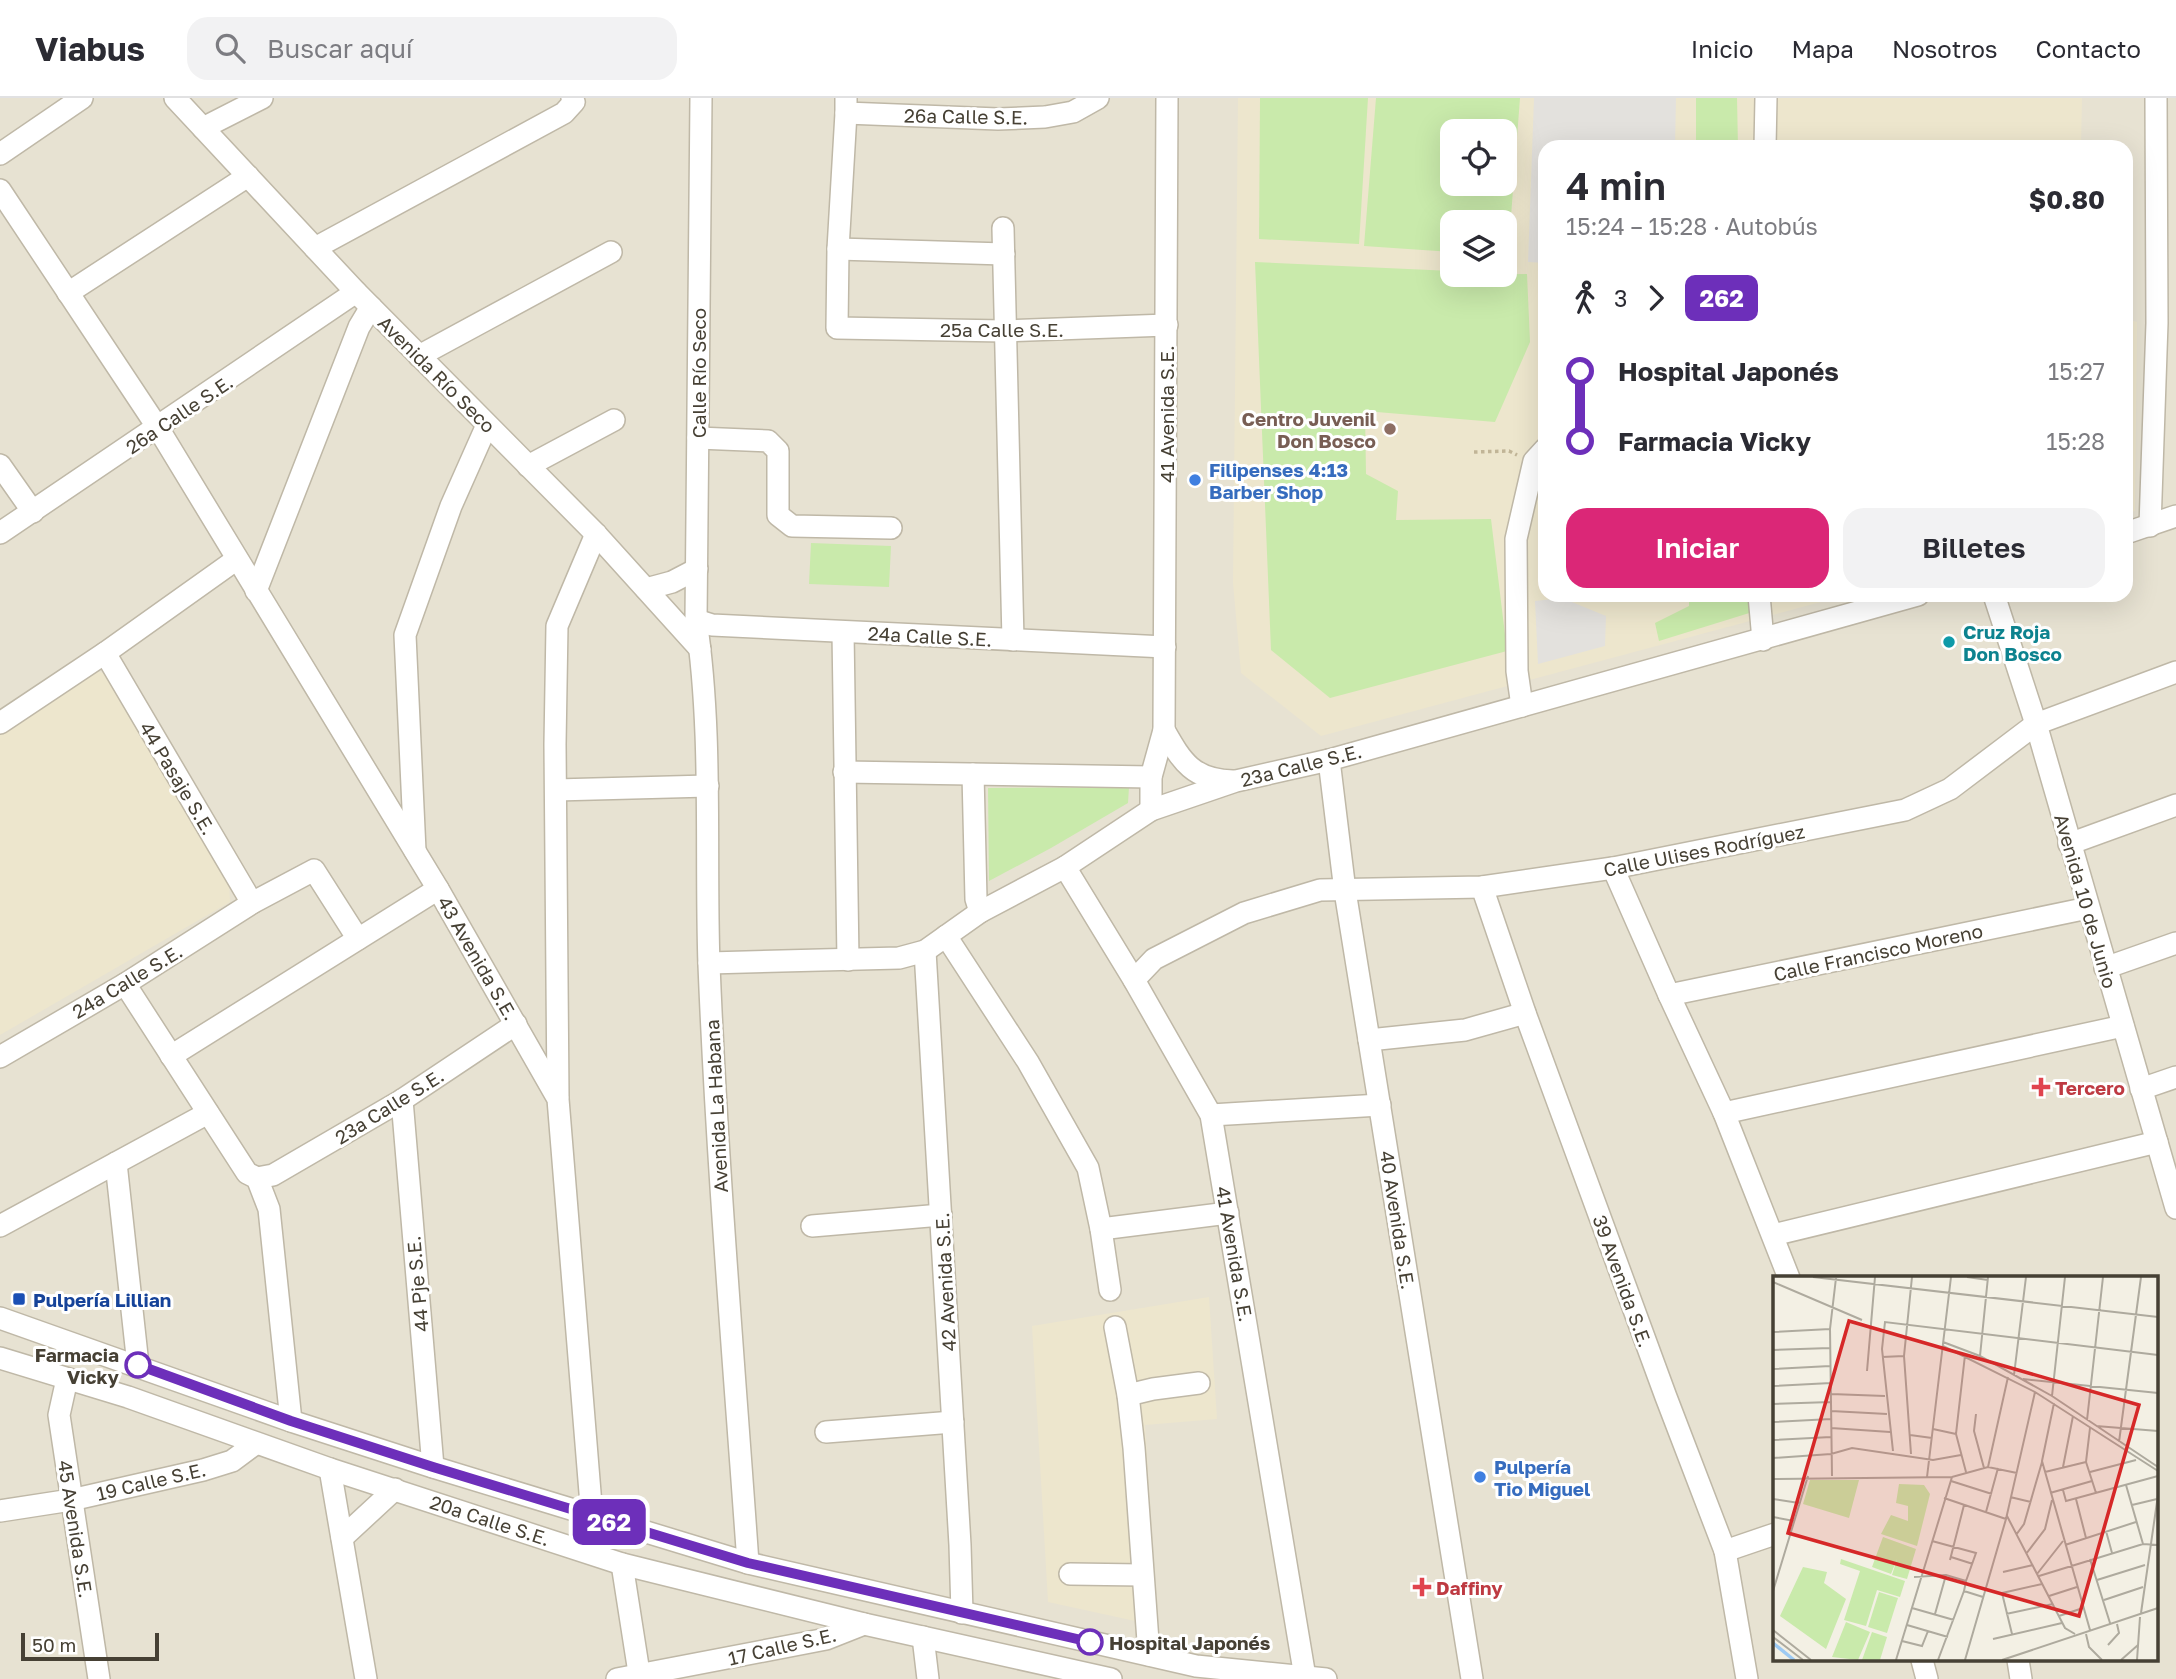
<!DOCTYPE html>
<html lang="es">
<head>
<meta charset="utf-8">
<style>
	:root { --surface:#fff; --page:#f2f2f3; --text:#2b2b33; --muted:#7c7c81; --line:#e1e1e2; --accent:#db2777 }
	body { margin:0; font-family:"Golos Text",sans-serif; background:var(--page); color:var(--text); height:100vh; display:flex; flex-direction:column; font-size:26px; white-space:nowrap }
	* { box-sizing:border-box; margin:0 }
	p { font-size:23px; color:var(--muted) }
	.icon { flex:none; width:38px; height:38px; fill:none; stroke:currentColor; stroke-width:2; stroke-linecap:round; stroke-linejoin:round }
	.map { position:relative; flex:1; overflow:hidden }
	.side { position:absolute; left:1538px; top:42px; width:595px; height:462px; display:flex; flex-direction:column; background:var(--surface); border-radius:21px; box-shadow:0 7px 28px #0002 }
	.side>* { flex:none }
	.badge { padding:0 14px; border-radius:10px; font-size:24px; line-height:46px }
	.tools { position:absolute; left:1440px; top:21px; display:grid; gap:14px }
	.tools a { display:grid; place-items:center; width:77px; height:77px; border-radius:14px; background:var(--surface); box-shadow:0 7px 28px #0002; font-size:35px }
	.scale { position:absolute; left:21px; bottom:18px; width:138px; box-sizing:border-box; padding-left:7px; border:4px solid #464034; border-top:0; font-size:19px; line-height:24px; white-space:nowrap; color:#464034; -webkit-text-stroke:5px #fff; paint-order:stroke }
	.map>.badge { position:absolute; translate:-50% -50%; box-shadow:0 0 0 4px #fff }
	.legs { display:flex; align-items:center; gap:10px; height:77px; padding:0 28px; font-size:23px }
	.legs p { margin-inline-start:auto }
	.headline { display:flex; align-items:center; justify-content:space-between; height:119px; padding:0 28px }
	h1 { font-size:38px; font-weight:600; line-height:52px }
	.cta { display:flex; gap:14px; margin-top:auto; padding:14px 28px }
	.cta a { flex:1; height:80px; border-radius:21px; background:var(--accent); color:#fff; font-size:28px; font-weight:600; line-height:80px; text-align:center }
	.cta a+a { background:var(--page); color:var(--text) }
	ul { padding:0 28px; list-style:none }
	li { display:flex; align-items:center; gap:24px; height:70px; font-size:26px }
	li i { display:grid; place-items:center; width:10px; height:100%; margin:0 9px; background:currentColor }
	li i::after { content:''; width:18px; height:18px; margin:-9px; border:5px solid; border-radius:50%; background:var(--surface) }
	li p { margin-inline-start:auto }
	li:first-child i { background:linear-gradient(#0000 50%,currentColor 0) }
	li:last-child i { background:linear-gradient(currentColor 50%,#0000 0) }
	header { display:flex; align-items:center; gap:42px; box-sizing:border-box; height:98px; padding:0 35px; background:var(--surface); border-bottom:2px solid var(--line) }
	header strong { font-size:33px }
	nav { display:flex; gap:38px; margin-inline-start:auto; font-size:24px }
	.search { width:490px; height:63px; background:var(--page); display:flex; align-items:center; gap:18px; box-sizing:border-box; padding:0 24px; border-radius:21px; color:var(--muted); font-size:26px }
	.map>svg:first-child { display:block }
</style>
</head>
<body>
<header>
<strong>Viabus</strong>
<div class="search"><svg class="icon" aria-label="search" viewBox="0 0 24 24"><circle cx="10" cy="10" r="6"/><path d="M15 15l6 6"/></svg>Buscar aquí</div>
<nav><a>Inicio</a><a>Mapa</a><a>Nosotros</a><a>Contacto</a></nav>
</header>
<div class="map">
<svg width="2176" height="1581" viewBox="0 0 2176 1581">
	<rect width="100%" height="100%" fill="#f3f0e4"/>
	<path fill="#e7e2d2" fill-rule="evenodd" d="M0 0H2176V1581H0ZM1452 33H1505V86H1452ZM1545 49H2126V497H1545ZM1452 124H1505V177H1452ZM1775 1180H2157V1562H1775Z"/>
	<g fill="#ede6cd" fill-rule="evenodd">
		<path d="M1238 0H2082L2081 49H1545V497H1847L1321 638 1241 575 1233 485ZM1452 33H1505V86H1452ZM1452 124H1505V177H1452Z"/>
		<polygon points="2126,221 2137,224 2135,413 2126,415"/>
		<polygon points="94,573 105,575 229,783 230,804 0,937 0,637"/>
		<polygon points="1209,1199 1217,1321 1145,1327 1158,1528 1048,1504 1032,1228"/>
	</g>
	<g fill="#c9eaab" fill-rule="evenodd">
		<polygon points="1260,0 1368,0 1359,146 1259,141"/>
		<path d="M1376 0H1520L1508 158H1505V124H1452V154L1364 148ZM1452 33H1505V86H1452Z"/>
		<polygon points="1696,0 1737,0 1738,49 1696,49"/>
		<polygon points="1255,164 1452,173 1452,177 1527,176 1530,244 1495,324 1365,313 1366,376 1398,393 1396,422 1491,421 1507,553 1330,600 1271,552"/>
		<polygon points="2126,227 2133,227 2130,405 2126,406"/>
		<polygon points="811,445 891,448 889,489 809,486"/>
		<polygon points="1689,497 1757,497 1759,512 1659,543 1655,525 1689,508"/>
		<polygon points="1129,689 1128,705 1051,750 989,783 988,690"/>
	</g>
	<g fill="#e3e1dd">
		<polygon points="1534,0 1676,0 1675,49 1545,49 1545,165 1528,164"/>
		<polygon points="1562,500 1606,518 1605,548 1538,566 1535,503"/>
	</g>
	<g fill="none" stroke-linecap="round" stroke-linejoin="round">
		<g stroke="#bfb8a7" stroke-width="24">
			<g id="minor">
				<polyline points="175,0 356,194 596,436 700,551"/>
				<path d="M701 0 696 522C713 636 705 752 709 867 717 1067 734 1266 748 1465"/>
				<polyline points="846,0 846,15 998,21 1045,19 1073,14 1098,0"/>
				<polyline points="846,15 838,151 837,230 1004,233 1167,227"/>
				<polyline points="203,30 262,0"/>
				<polyline points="1765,49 1766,0"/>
				<polyline points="0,56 82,0"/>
				<polyline points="0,92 158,330 438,791 558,1001 595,1456"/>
				<polyline points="1003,130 1013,542"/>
				<polyline points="315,150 564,15 574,4 572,0"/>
				<polyline points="838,151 1004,156"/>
				<polyline points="68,195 248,78"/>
				<polyline points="419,258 611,154"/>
				<polyline points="698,340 768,343 778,353 778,417 792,428 891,430"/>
				<polyline points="0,367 33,414"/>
				<polyline points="528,368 614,322"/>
				<polyline points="2150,428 2157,225 2156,0"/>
				<polyline points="0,435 356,194"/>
				<polyline points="2126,435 2176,418"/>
				<polyline points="646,491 672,484 697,471"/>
				<polyline points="256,493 359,229 371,209"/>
				<polyline points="1759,497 1763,542"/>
				<polyline points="1994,497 2036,626 2176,1110"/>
				<polyline points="696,522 712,527 1165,549"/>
				<polyline points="843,534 848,862"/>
				<polyline points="105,555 252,805"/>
				<polyline points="1522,608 1517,573 1516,441 1534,363 1545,351"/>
				<polyline points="0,625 105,555 237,461"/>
				<path d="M1164 632C1182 664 1193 682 1233 683"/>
				<polyline points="1329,662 1345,793 1472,1581"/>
				<polyline points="844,674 1151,679"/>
				<polyline points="973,676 976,801 980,814"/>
				<polyline points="556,692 708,688"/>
				<polyline points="1151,712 1151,679 1164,632 1167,0"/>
				<polyline points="2069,746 2176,707"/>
				<polyline points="415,753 405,537 451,408 487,327"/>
				<polyline points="1065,769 1134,882 1211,1017 1305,1579"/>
				<polyline points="1613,770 1669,897 1724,1015 1789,1180"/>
				<polyline points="1482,789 1525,915 1666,1299 1725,1453 1747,1581"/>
				<polyline points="946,838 1028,964 1088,1070 1101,1131 1110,1192"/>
				<polyline points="925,853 960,1447 962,1515"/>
				<polyline points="709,865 899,860 925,853 980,814 1065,769 1151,712 1236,683 1329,662 1918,497"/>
				<polyline points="2105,870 2176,845"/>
				<polyline points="1134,882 1154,861 1244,815 1320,792 1482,789 1613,770 1905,712 1950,691 2036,626 2176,574"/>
				<polyline points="125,886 247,1075 257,1080 269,1111 291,1323"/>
				<polyline points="1669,897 2088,810"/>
				<polyline points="1369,942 1465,932 1525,915"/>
				<polyline points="171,958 438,791"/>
				<polyline points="0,959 125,886 252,805 314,772 358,841"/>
				<polyline points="2141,991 2176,979"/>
				<polyline points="558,999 555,646 557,528 596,436"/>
				<polyline points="402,1002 433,1369"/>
				<polyline points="1724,1015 2123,928"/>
				<polyline points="1211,1017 1380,1007"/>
				<polyline points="116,1065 138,1267"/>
				<polyline points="257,1080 273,1077 402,1002 516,926"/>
				<polyline points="0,1128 208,1015"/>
				<polyline points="812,1128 941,1117"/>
				<polyline points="1101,1131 1228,1115"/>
				<polyline points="1773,1137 2157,1044"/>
				<polyline points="0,1220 291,1323 433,1369 748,1465 1196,1568 1326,1581"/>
				<polyline points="1115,1229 1128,1297 1134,1350 1149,1557"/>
				<polyline points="0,1260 128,1299 330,1371 622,1466 864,1526 1111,1581"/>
				<polyline points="67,1281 59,1317 99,1581"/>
				<polyline points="1128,1297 1153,1291 1199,1285"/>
				<polyline points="826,1334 953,1324"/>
				<polyline points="330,1371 366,1581"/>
				<polyline points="0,1413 71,1402 203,1372 232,1363 255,1346"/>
				<polyline points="342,1440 395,1391"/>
				<polyline points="1725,1453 1775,1436"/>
				<polyline points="622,1466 640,1581"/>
				<polyline points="1070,1476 1142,1477"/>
				<polyline points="923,1539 928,1581"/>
				<polyline points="1922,1562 1927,1581"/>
				<polyline points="2018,1562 2021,1581"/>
				<polyline points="617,1581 826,1541 864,1526"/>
			</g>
		</g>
		<polyline stroke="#c1b597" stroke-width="3.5" stroke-dasharray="3.5 3.5" stroke-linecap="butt" points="1474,354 1509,353 1517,357"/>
		<use href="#minor" stroke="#fff" stroke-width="21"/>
	</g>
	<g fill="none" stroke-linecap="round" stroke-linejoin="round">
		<g stroke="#fff" stroke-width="16">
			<polyline id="line-1" points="138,1267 291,1323 433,1369 748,1465 1090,1544"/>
		</g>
		<use href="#line-1" stroke="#6d2fba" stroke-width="10"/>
	</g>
	<circle fill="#8d6e63" stroke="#fff" stroke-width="2.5" cx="1390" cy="331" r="7"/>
	<g fill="#3f7fe0" stroke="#fff" stroke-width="2.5">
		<circle cx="1195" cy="382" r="7"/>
		<circle cx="1480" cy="1379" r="7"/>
	</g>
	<circle fill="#0f9aa8" stroke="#fff" stroke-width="2.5" cx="1949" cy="544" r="7"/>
	<g fill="#e0444e" stroke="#fff" stroke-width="2.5">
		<path d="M2037.5 978.5h7v7h7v7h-7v7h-7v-7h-7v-7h7z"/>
		<path d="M1418.5 1478.5h7v7h7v7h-7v7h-7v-7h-7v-7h7z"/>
	</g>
	<rect fill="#1a4fb4" stroke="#fff" stroke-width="2.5" x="12" y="1194" width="14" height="14" rx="3.5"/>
	<g fill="#fff" stroke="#6d2fba" stroke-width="3.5">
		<circle cx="138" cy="1267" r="12"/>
		<circle cx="1090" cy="1544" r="12"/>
	</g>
	<g text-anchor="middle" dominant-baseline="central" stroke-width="6" stroke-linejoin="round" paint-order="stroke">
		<g font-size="19" fill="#464034" stroke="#fff">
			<text transform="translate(966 18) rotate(1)">26a Calle S.E.</text>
			<text x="1002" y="231">25a Calle S.E.</text>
			<text transform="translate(698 275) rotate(-90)">Calle Río Seco</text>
			<text transform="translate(437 276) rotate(45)">Avenida Río Seco</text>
			<text transform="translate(179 316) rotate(-34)">26a Calle S.E.</text>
			<text transform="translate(1166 316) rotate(-90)">41 Avenida S.E.</text>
			<text transform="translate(930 538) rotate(3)">24a Calle S.E.</text>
			<text transform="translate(1301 667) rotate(-14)">23a Calle S.E.</text>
			<text transform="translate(178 680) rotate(59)">44 Pasaje S.E.</text>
			<text transform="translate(1704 752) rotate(-11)">Calle Ulises Rodríguez</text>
			<text transform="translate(2086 803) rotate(74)">Avenida 10 de Junio</text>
			<text transform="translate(1878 854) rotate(-12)">Calle Francisco Moreno</text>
			<text transform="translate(478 860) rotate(60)">43 Avenida S.E.</text>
			<text transform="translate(127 883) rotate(-31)">24a Calle S.E.</text>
			<text transform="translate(389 1008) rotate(-32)">23a Calle S.E.</text>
			<text transform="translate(716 1008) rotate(-93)">Avenida La Habana</text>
			<text transform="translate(1398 1122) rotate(81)">40 Avenida S.E.</text>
			<text transform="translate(1235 1156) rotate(80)">41 Avenida S.E.</text>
			<text transform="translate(1623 1183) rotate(70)">39 Avenida S.E.</text>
			<text transform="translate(945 1184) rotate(-93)">42 Avenida S.E.</text>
			<text transform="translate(417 1186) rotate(-95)">44 Pje S.E.</text>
			<text transform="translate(151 1383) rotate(-13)">19 Calle S.E.</text>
			<text transform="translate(490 1422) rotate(18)">20a Calle S.E.</text>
			<text transform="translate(76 1431) rotate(81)">45 Avenida S.E.</text>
			<text transform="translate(782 1548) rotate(-13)">17 Calle S.E.</text>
		</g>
		<g font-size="19" font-weight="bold" fill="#785e54" stroke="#fff" text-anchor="end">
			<text x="1376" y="320">Centro Juvenil<tspan x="1376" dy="22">Don Bosco</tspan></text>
		</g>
		<g font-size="19" font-weight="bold" fill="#366cbe" stroke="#fff" text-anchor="start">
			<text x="1209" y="371">Filipenses 4:13<tspan x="1209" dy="22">Barber Shop</tspan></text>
			<text x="1494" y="1368">Pulpería<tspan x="1494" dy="22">Tio Miguel</tspan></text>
		</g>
		<g font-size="19" font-weight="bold" fill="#0d838f" stroke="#fff" text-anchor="start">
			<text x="1963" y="533">Cruz Roja<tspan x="1963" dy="22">Don Bosco</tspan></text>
		</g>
		<g font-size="19" font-weight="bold" fill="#be3a42" stroke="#fff" text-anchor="start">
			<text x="2055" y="989">Tercero</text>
			<text x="1436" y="1489">Daffiny</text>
		</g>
		<g font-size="19" font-weight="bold" fill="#164399" stroke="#fff" text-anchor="start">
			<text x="33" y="1201">Pulpería Lillian</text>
		</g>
		<g font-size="19" font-weight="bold" fill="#464034" stroke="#fff" text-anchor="end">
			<text x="119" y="1256">Farmacia<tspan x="119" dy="22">Vicky</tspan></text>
			<text x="1109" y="1544" text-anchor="start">Hospital Japonés</text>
		</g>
	</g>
	<g transform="translate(1773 1178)">
		<rect width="385" height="385" fill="#f3f0e4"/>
		<path d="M37 204H86L76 242 30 228ZM126 208 151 209 157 218 144 270 108 258 118 239 135 245V230L123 227ZM110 261 143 273 134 303 119 299 124 283 118 298 99 291ZM68 283 132 305 127 321 104 314 93 350 71 344 87 295 67 288ZM30 291 54 296 51 307 73 323 53 373 7 340ZM106 316 125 322 114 357 95 351ZM73 346 97 356 85 384 59 381ZM99 356 114 361 107 384H89Z" fill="#c9eaab"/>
		<path fill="none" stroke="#9dcaf3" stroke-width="3.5" d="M0 367 21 384"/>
		<path fill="none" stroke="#aeaa9e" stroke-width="2" d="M40 1 385 41M194 1 215 4M0 6 89 44M0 56 57 53M170 66 207 80 279 120 385 191M170 70 262 116 385 195M0 74 57 72M192 79 183 158 193 196M207 80 215 1M109 81 131 80M0 93 57 90M94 95 102 1M241 99 253 1M250 103 385 117M0 110 58 107M58 118 112 120M279 120 292 1M281 127 269 185 317 354M0 128 58 126M58 135 114 138M203 138 201 155 211 192M314 144 330 1M0 146 58 143M323 150 385 155M58 152 117 156M317 152 313 186 323 217M160 153 183 158M137 159 159 162M0 164 58 161M346 166 368 1M120 175 109 73 112 46 385 79M138 178 131 80 139 1M0 182 58 178 79 172 160 184 188 179M215 191 235 101M290 191 300 140M272 196 313 186M317 196 363 184M59 200 57 53 63 2M154 201 178 1M0 203 179 201 215 191 244 197M178 205 219 218M353 209 370 268M290 214 293 225 385 200M277 217 319 205M237 221 258 226M171 222 233 243M0 223 26 227M303 223 313 262M359 229 384 223M213 236 225 192M234 240 292 352 302 358M0 241 21 245M333 255 339 277M243 259 251 248 269 186M159 265 203 277 193 305M292 269 363 246M253 278 272 253 279 224M178 281 200 288M317 283 337 347M177 284 191 229M230 296 260 289M264 298 290 265M266 300 370 268 385 269M141 301 173 299 193 305 191 315 210 321M324 304 372 289M0 315 35 200M276 320 304 311M331 324 370 311M139 332 181 344M368 337 385 219M162 338 173 299M233 338 280 328M286 340 310 332M134 349 175 361M0 354 38 384M239 358 229 317 269 308M313 358 316 371 329 384M0 361 30 384M220 363 289 347M129 365 149 370 155 355M335 369 346 357 344 348M123 384 179 201M165 384 191 315M192 384 233 243 262 116M229 384 385 332M348 384 365 369M364 384 367 341"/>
		<path fill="#d62828" fill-opacity="0.15" stroke="#d62828" stroke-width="3.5" d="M76 45 366 129 306 340 15 257Z"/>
		<rect width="385" height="385" fill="none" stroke="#464034" stroke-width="3.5"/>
	</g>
</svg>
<div class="tools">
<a><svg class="icon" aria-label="locate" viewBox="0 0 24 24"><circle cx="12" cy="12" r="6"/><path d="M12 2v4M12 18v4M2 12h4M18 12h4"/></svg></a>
<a><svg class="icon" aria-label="layers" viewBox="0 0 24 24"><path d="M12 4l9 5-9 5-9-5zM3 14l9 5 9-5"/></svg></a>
</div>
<div class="scale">50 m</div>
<b class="badge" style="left:609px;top:1424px;background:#6d2fba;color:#fff">262</b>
<section class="side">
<div class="headline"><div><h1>4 min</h1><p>15:24 – 15:28 · Autobús</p></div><b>$0.80</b></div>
<div class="legs"><svg class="icon" aria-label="walk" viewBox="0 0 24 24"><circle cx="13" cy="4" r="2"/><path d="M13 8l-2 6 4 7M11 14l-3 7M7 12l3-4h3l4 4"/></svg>3<svg class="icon" aria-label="forward" viewBox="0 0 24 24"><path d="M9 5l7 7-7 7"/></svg><b class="badge" style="background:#6d2fba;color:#fff">262</b></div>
<ul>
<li><i style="color:#6d2fba"></i><b>Hospital Japonés</b><p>15:27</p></li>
<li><i style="color:#6d2fba"></i><b>Farmacia Vicky</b><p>15:28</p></li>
</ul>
<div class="cta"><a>Iniciar</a><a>Billetes</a></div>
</section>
</div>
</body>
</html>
